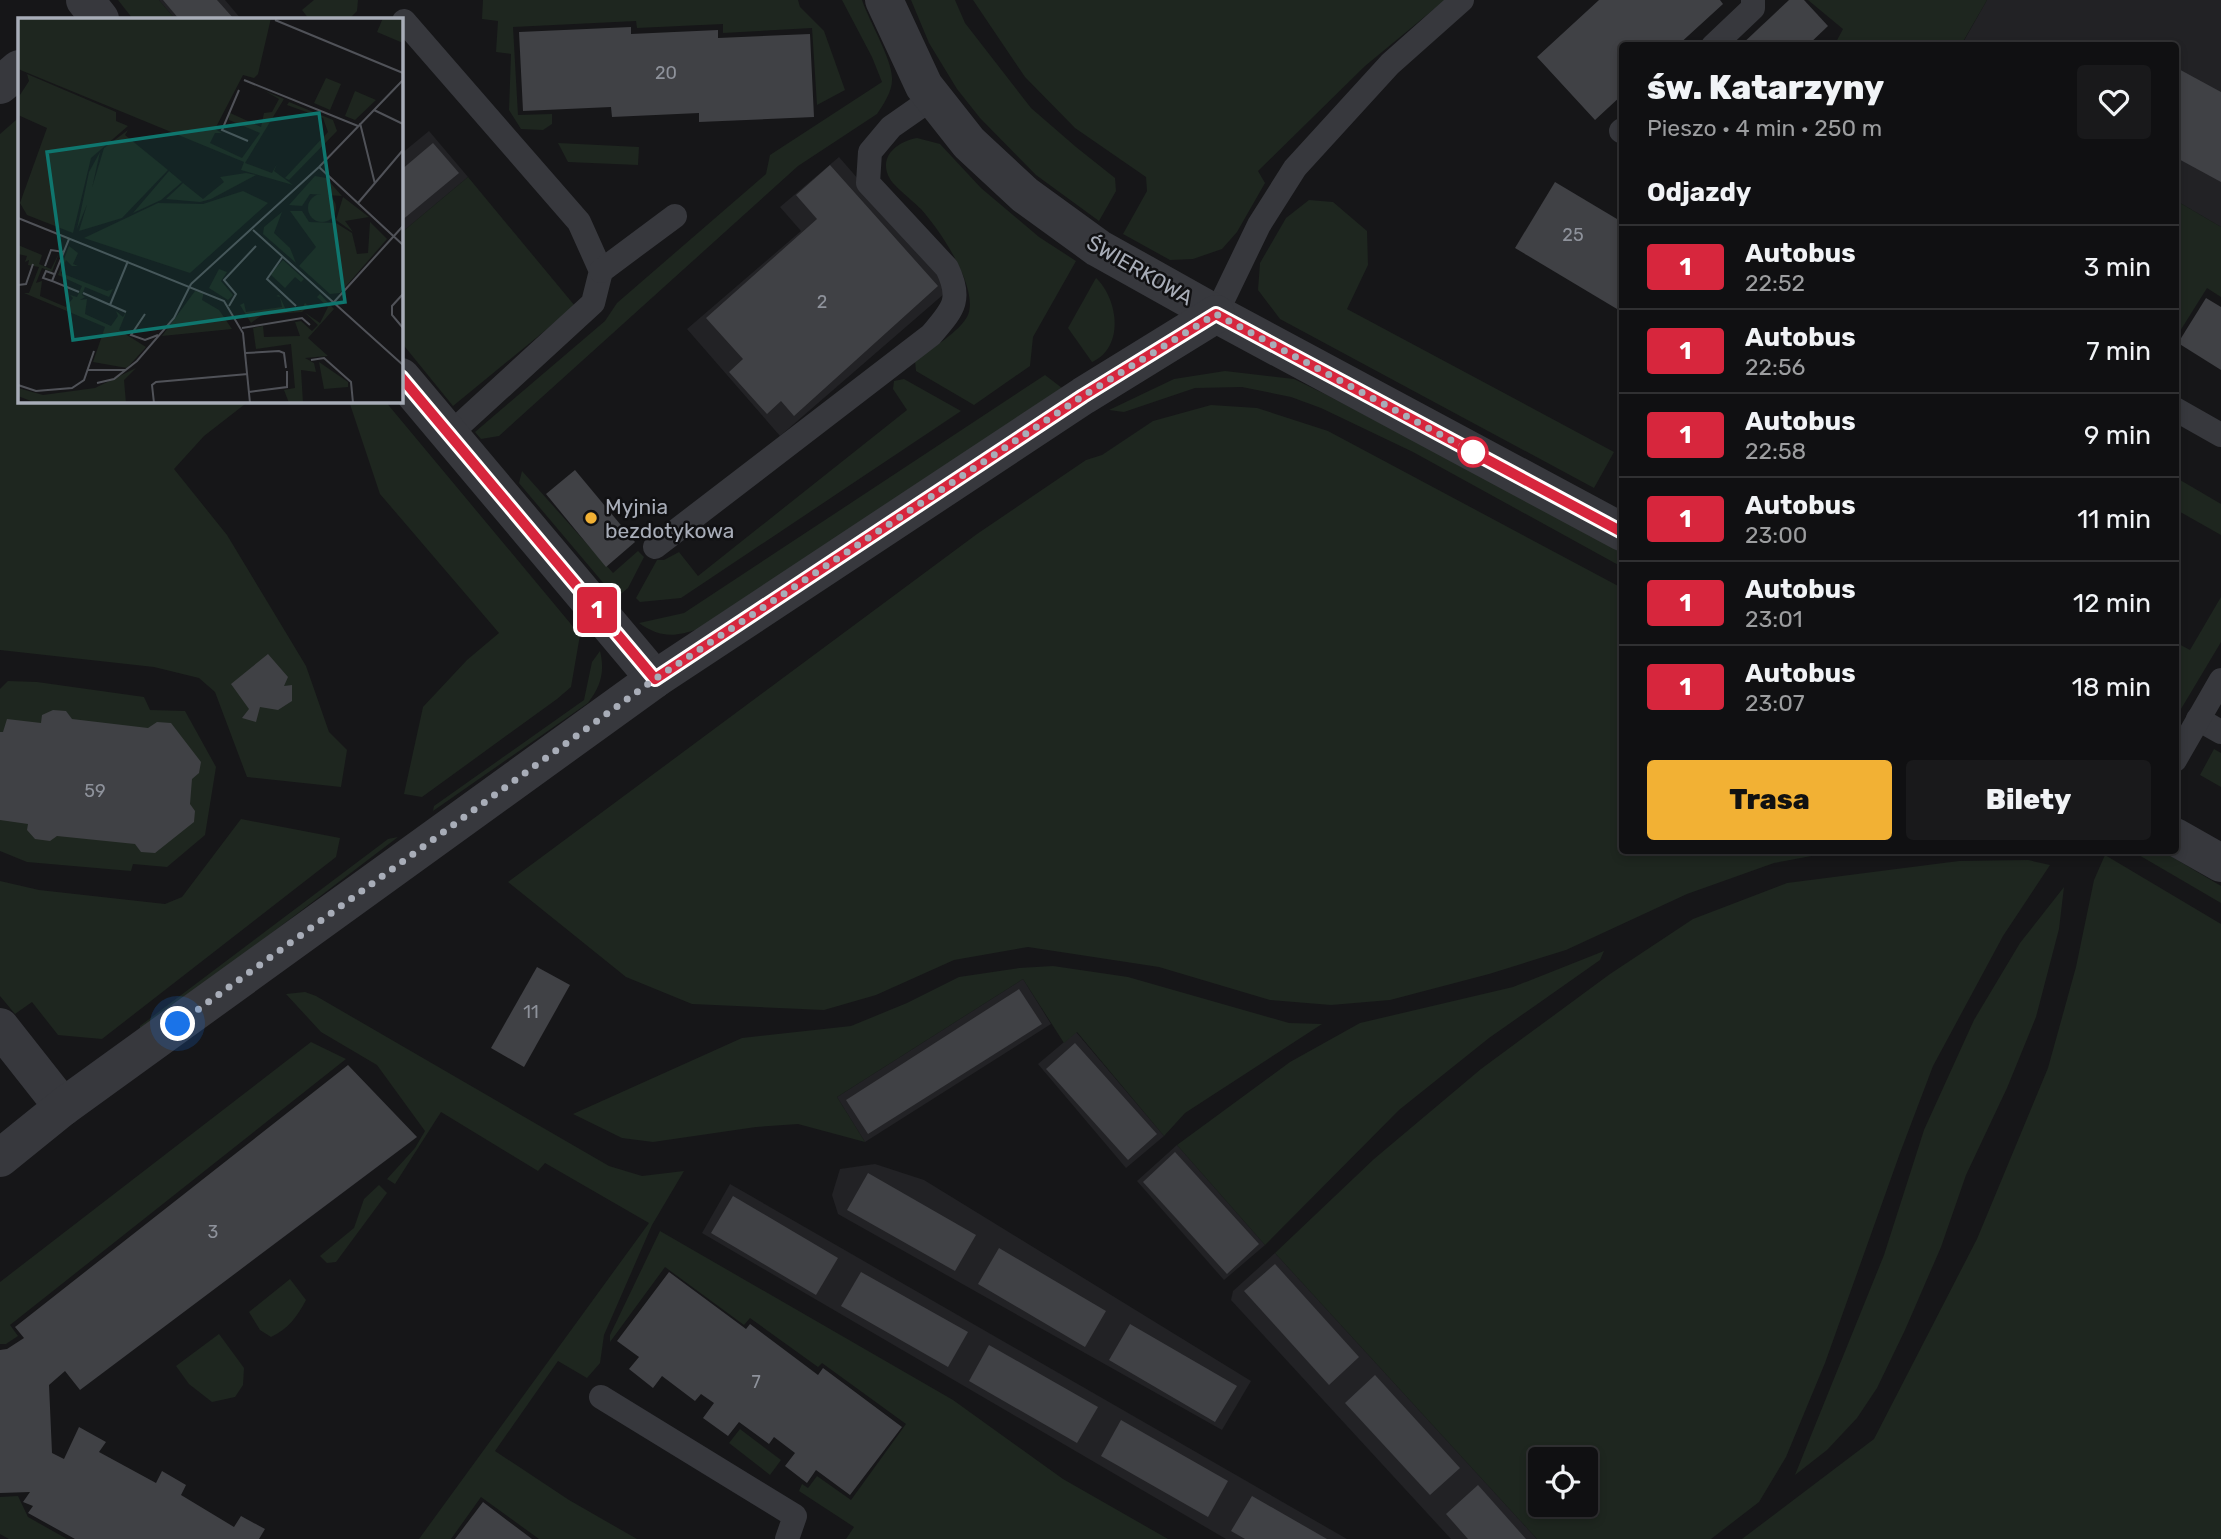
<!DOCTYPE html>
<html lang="pl">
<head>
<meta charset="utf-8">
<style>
	:root { --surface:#101012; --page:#19191b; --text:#f1f3f6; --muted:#9c9d9f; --line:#303032; --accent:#f2b134 }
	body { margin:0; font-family:Rubik,sans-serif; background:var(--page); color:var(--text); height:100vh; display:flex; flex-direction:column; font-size:26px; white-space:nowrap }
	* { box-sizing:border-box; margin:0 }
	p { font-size:23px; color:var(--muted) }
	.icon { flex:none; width:38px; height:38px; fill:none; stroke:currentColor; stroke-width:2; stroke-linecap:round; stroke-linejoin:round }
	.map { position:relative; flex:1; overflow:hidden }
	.drawer { position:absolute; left:1619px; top:42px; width:560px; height:812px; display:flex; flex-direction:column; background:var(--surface); border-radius:7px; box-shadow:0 4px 10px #0003,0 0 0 2px var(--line) }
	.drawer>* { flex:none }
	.badge { padding:0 14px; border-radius:5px; font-size:24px; line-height:46px }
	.controls { position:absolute; left:1528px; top:1447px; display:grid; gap:14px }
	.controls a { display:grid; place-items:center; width:70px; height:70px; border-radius:7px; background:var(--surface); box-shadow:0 4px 10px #0003,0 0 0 2px var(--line); font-size:35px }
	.you { position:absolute; width:35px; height:35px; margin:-18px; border:5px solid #fff; border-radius:50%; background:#1a73e8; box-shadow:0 0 0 10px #1a73e833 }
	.map>.badge { position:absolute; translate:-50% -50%; box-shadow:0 0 0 4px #fff }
	h2 { padding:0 28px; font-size:26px; line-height:63px }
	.round { display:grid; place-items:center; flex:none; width:74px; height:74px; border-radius:7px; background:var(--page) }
	.summary { display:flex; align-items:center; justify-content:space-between; height:119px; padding:0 28px }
	h1 { font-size:33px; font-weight:800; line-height:52px }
	.cta { display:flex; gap:14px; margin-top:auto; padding:14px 28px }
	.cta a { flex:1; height:80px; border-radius:7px; background:var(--accent); color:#111; font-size:28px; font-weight:800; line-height:80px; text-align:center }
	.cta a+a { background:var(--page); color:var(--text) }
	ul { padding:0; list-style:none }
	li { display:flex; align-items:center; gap:21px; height:84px; padding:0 28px; border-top:2px solid var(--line) }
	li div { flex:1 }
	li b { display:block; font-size:26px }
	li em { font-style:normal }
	li .badge { min-width:77px; font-weight:700; text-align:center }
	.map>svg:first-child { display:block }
</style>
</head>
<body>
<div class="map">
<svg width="2221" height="1539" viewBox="0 0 2221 1539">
	<rect width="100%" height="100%" fill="#161618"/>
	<g fill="#222225">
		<polygon points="159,0 225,0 241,19 175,19"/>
		<polygon points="1987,0 2221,0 2221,227 2175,200 2175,46 1961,46"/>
		<polygon points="429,131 468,177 401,233 401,154"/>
		<polygon points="839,157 952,287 780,436 687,329 801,231 780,207"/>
		<polygon points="1023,979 1051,1024 865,1142 837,1097"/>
		<polygon points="1076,1032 1164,1136 1126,1168 1038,1064"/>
		<polygon points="1177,1145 1265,1245 1224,1280 1137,1181"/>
		<polygon points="875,1164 924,1180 1251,1381 1222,1430 838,1214 832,1195 840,1169"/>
		<polygon points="730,1184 1347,1539 1226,1539 702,1233"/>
		<polygon points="1275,1253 1537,1539 1451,1539 1231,1300 1233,1291"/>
	</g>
	<g fill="#1e261f" fill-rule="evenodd">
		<polygon points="118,0 159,0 175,19 133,19"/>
		<polygon points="314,0 358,0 357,11 349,19 309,19 302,10"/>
		<polygon points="483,0 798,0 800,7 824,31 845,90 817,105 812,28 723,33 723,24 637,28 636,21 513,27 518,115 552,114 552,124 543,130 521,129 509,110 511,54 496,52 498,21 482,19"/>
		<path d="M842 0H862C869 21 892 59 892 78 893 90 884 104 877 114L798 166 499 436 481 439 475 432 605 321 617 303 766 174 770 155 882 82 872 57Z"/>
		<polygon points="911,0 955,0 965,23 1031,108 1076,147 1115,178 1116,191 1099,221 1036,175 980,118 957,89 929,43"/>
		<polygon points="973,0 1445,0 1365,66 1258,171 1265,183 1237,232 1222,249 1193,259 1170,260 1123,234 1147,191 1146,177 1075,128 1025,77"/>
		<polygon points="1808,0 1987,0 1961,45 1834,46 1843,29"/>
		<polygon points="19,113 19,401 249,401 204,436 174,469 227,535 306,666 329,732 347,750 341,787 247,777 215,692 199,678 154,667 0,650 0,134 16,120"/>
		<path d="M917 138 940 144 981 188 1039 237 1076 261 1033 337 1030 366 974 405 916 371 915 361C929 350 961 331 968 315 979 287 939 229 921 209 913 201 894 186 890 179 877 157 898 141 917 138Z"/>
		<polygon points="558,143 639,147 638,165 568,162"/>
		<polygon points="468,177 575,306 453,406 401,342 401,233"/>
		<polygon points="1309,200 1333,202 1367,231 1368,265 1347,309 1614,452 1594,488 1280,319 1258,290 1260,263 1286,218"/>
		<polygon points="2175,200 2221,227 2221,297 2207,288 2175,339"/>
		<path d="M1096 278C1118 299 1125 347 1092 362L1068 328Z"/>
		<polygon points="1225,371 1294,379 1327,395 1622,550 1622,567 1413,452 1321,408 1291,397 1242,387 1195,388 1124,412 1109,410 1174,379"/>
		<path d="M1045 375 1062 388 698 629C675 637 660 638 639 623L684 613Z"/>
		<polygon points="904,379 961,411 681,598 640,602 636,598 657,560 664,560 679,552 698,576 907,410 893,389 894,381"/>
		<polygon points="349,401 385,401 580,635 571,687 557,699 422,797 404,794 423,707 467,660 499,633 380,494"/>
		<polygon points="1211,405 1257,408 1328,431 1622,588 1622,850 1838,851 1774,863 1687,894 1566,950 1489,974 1390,1000 1331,1005 1270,1000 1159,967 1028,947 954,960 876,995 824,1010 692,1004 626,977 508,882 977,534 1086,460 1102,455 1153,421"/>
		<polygon points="522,471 613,573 638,551 644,557 628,588 616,598 519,483"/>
		<polygon points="2175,477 2221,504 2221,535 2175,509"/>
		<polygon points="2221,597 2221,642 2175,719 2175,642 2190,650"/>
		<path d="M600 651C605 672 601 686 588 703L433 811 434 806 584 700 592 662Z"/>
		<polygon points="8,681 37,682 144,697 150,710 185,711 216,767 205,835 167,867 133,864 131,871 27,862 0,851 0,689"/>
		<polygon points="2214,749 2221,753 2221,787 2200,775"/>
		<polygon points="241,819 340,838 336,857 102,1039 58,1035 32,1002 15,1014 0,996 0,881 39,890 165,904 182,897"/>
		<polygon points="398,837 139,1034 140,1026 388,839"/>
		<polygon points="2132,851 2162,851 2221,886 2221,903"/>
		<polygon points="2105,855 2221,924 2221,1539 1742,1539 1874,1439 1977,1239 2048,1068 2076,967 2094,880"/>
		<path d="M2028 860 2050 865 2003 936 1933 1066 1900 1153 1825 1363 1786 1457 1759 1502 1711 1539H1537L1275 1253 1374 1159 1481 1069 1610 974 1693 919 1787 883 1959 861ZM1540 1460H1586V1505H1540Z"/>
		<polygon points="2064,887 2059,929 2036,1017 2007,1088 1966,1175 1941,1247 1905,1330 1877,1388 1857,1418 1827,1450 1795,1475 1884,1255 1924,1130 1974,1020 2020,943"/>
		<polygon points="1604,951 1600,960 1489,1038 1399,1110 1265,1245 1177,1145 1290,1062 1360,1023 1513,987"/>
		<polygon points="1053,966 1128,977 1289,1023 1322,1024 1185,1113 1164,1136 1077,1032 1064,1043 1023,979 837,1097 865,1142 798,1124 756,1127 653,1142 622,1138 573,1114 742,1038 851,1026 907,1003 959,977 1019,968"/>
		<polygon points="305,992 316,996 609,1166 642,1176 684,1171 652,1225 604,1335 600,1363 587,1378 558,1361 495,1451 569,1500 637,1539 539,1539 481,1497 451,1539 419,1539 649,1223 545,1163 538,1171 441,1112 395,1184 387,1179 415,1148 425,1131 377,1065 321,1032 286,994"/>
		<polygon points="311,1042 346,1059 10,1325 18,1336 6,1344 0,1344 0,1282"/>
		<polygon points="379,1185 387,1193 336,1262 327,1263 320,1256 354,1228 364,1199"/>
		<polygon points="660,1231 953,1400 1063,1479 1168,1539 846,1539 854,1527 799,1491 802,1484 808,1488 817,1476 851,1500 906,1424 822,1363 818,1367 750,1318 744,1325 665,1267 610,1342 610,1335"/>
		<path d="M290 1279 306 1300C297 1317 288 1329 271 1337L260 1330 249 1312Z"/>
		<polygon points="219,1334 244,1368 243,1385 235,1397 212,1402 189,1384 176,1366"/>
		<polygon points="740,1429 781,1460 770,1475 729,1443"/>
		<polygon points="18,1496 28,1517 67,1539 9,1539 0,1534 0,1497"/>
	</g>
	<g fill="#404145">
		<polygon points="163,0 217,0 234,19 179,19"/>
		<polygon points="1599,0 1720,0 1723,4 1677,46 1622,46 1622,95 1595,120 1537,57"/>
		<polygon points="1789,0 1804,0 1828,26 1807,46 1740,46"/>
		<polygon points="631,27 631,34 718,30 718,38 810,34 814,117 699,122 699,113 612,117 611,107 523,111 519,32"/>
		<polygon points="2175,67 2221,92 2221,182 2175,157"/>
		<polygon points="433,143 459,173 401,221 401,170"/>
		<polygon points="830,165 938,286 794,416 781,401 767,414 729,372 743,359 706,318 817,219 796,195"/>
		<polygon points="1555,182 1622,222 1622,312 1515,248"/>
		<polygon points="2206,298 2221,307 2221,370 2178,343"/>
		<polygon points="575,470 635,542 606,567 546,494"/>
		<polygon points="268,654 288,677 284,686 292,685 292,701 278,710 260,707 256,722 242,718 249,709 231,684"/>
		<polygon points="53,710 66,711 72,719 148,728 157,722 171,723 201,762 199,773 192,779 190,804 195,811 194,822 155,853 141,852 135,844 57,836 50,841 35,839 27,830 28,824 0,820 0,732 3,732 7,719 41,723 42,715"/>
		<polygon points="537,967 570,985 524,1067 491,1048"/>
		<polygon points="1019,989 1042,1024 868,1134 846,1100"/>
		<polygon points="1075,1043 1157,1134 1128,1160 1046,1069"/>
		<polygon points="348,1065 417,1137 80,1390 65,1371 49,1385 52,1453 64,1459 79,1427 106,1442 99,1452 156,1483 162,1471 186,1485 181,1495 234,1527 241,1516 265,1529 259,1539 75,1539 28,1513 33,1506 23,1502 30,1492 0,1493 0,1350 7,1349 24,1338 15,1327"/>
		<polygon points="1175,1152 1259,1244 1227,1274 1143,1182"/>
		<polygon points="868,1173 976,1235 955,1271 847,1210"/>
		<polygon points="733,1196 838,1258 816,1295 711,1233"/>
		<polygon points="999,1248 1106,1311 1085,1347 978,1284"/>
		<polygon points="1275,1264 1359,1357 1329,1385 1244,1291"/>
		<polygon points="669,1272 746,1329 750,1324 818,1375 823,1368 902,1427 850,1495 816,1470 807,1483 785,1466 795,1453 774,1437 769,1444 739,1422 728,1436 703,1418 714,1403 701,1394 695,1401 662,1376 653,1388 629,1369 639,1357 617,1341"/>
		<polygon points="861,1272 968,1332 948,1367 841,1306"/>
		<polygon points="1130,1324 1237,1386 1215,1422 1109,1360"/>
		<polygon points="989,1345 1098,1407 1077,1443 969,1381"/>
		<polygon points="1375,1375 1460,1468 1430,1495 1345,1403"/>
		<polygon points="1121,1420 1228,1481 1208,1517 1101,1456"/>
		<polygon points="1478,1485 1526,1539 1468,1539 1446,1514"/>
		<polygon points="1252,1496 1327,1539 1245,1539 1231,1531"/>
		<polygon points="483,1502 532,1539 455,1539"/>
	</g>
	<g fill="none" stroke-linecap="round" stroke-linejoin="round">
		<g stroke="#37383d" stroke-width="24">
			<polyline points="404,21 579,222 601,271 593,303 450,434"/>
			<polyline points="1713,46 1753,8 1753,0"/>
			<polyline points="1621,131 1622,130"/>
			<polyline points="601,271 675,216"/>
			<polyline points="1216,314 1259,225 1295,168 1390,64 1462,0"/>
			<polyline points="2175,409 2221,435"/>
			<path d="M655 547 931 335C952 310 963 301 947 268L868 183 870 152 891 127 934 97"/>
			<polyline points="2198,719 2221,732"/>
			<polyline points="2175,760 2221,680"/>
			<polyline points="601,1397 795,1516 787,1539"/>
		</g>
		<g stroke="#37383d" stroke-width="38">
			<polyline points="85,0 100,19"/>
			<polyline points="884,0 924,86 969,143 1025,195 1098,248 1216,314 1622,532"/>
			<polyline points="0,85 19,69"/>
			<polyline points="401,377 655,679"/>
			<polyline points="2175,837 2221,863"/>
			<polyline points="0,1027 63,1107"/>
			<polyline points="0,1158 63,1107 655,679 1083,396 1216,314"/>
		</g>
	</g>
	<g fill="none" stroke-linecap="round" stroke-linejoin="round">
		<g stroke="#fff" stroke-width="16">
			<polyline id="line" points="401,377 655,679 1083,396 1216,314 1622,532"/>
		</g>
		<use href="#line" stroke="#d7263d" stroke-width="10"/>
		<polyline stroke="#a8adb8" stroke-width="7" stroke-dasharray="0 12.6" points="178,1024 655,679 1083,396 1216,314 1473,452"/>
	</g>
	<circle fill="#fff" stroke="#d7263d" stroke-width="3.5" cx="1473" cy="452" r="14"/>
	<circle fill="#f2b134" stroke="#111113" stroke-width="2.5" cx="591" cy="518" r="7"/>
	<g text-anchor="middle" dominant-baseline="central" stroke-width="5" stroke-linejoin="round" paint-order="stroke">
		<g font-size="18" fill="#8e929b">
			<text x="666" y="73">20</text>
			<text x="1573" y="235">25</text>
			<text x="822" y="302">2</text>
			<text x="95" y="791">59</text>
			<text x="531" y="1012">11</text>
			<text x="213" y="1232">3</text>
			<text x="756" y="1382">7</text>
		</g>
		<g font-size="21" fill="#a8adb8" stroke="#111113">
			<text transform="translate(1140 270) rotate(30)">ŚWIERKOWA</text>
		</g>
		<g font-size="21" fill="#a8adb8" stroke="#111113" text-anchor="start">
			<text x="605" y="506">Myjnia<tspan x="605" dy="24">bezdotykowa</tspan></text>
		</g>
	</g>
	<g transform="translate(18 18)">
		<rect width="385" height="385" fill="#161618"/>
		<path d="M0 0H253L240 56 236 60 225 57 197 111 204 115H197L192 125 224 140 242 115 211 102 210 94 243 109 246 95 254 94 261 81 247 73 266 81 227 145 254 155 259 146 256 153 275 167 223 152 226 144 0 51ZM365 0H385V25L359 14ZM9 56 98 94V103L110 108 73 140 55 215 9 197 2 185 29 110 0 97V80L11 63ZM308 60 323 66 312 92 296 85ZM337 73 358 82 337 102 327 98ZM271 84 315 102 319 113 271 162 267 160 310 114 305 100 269 87ZM110 112 107 117 150 152 104 200 61 213 86 130ZM82 134 72 179 59 211 71 154ZM151 153 164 164 143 182 115 195ZM228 155 238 157 193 181 182 184 148 181 165 165 185 181 206 164 202 159ZM297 158 308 160 324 178 292 176 284 188 271 187ZM225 173 250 185 172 255 66 220 140 185 185 186ZM290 190a14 14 0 1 1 28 0a14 14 0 1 1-28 0ZM325 179 351 199 327 203 335 214 318 202ZM272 193H284L291 204 318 205 334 215 339 236 350 235 352 204 369 221 322 275 312 276 281 248 298 229ZM264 194 256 215 272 230 278 245 245 216 246 209ZM0 227 24 237 21 246 33 251 41 235 34 254 24 250 18 265 24 263 22 278 48 289 55 280 52 277 59 279 64 268 40 257 51 228 60 235 55 246 60 248H54L48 242 43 255 89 273 95 271 91 279 67 269 64 277 67 279 62 282 69 281 67 296 93 308 100 298 98 293 105 299 109 292 101 312 128 329 109 350 75 344 87 309 6 275H11L21 249 10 247 11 242 7 244 9 238 0 236ZM265 242 286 261 283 264 277 259 267 270 252 256ZM201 251 209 254 203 263 215 277 210 282 191 270ZM177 273 186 274 184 282 201 292 214 311 144 318ZM302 276 316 291 290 320 310 338 287 340 296 345 298 354 283 352 285 385H271L266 372 277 370 273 326 238 331 235 310 245 308 246 319 282 318 277 304 283 303 294 313 300 307 286 294 302 305 310 289 299 279ZM261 277 269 294 283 292 287 285 290 288 284 294 244 297 233 305 222 287 226 285 228 294 264 289 262 279 258 278ZM301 344 330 364V369L306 371ZM118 350 106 362 108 385H18L0 378V370L25 377 77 370Z" fill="#1e261f"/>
		<path fill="none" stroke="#505258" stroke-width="2" d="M257 2 385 55M226 62 340 108M221 72 204 112 230 123M356 92 385 106M342 105 357 166M301 149 385 227M340 185 385 132M0 200 206 283 225 315 232 385M235 212 385 347M51 221 34 263 61 274M265 238 249 261 278 288M27 248 33 232 46 234M34 263 25 260 28 253 36 256M173 266 301 149 385 62M0 267 8 266 15 246M65 275 108 294M385 276 374 288V297L385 310M316 284 385 208M92 287 110 243M211 288 218 276 206 262 238 228M127 296 113 317 127 322 140 317M224 310 284 300 292 307M228 335 261 333 266 335 268 350M293 342 306 340 333 364 335 385M69 352H107M79 365 96 361 119 343 156 300 173 266M0 367 18 373 54 370 66 362 76 333M231 374 269 369V353M136 385 134 367 138 364 230 356"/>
		<path fill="#0f766e" fill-opacity="0.15" stroke="#0f766e" stroke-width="3.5" d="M301 95 327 284 55 322 29 134Z"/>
		<rect width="385" height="385" fill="none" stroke="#a8adb8" stroke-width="3.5"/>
	</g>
</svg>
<div class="controls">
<a><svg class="icon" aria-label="locate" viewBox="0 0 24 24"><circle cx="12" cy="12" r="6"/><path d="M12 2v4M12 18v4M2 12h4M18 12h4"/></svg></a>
</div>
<div class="you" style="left:178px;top:1024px"></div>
<b class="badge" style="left:597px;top:610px;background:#d7263d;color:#fff">1</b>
<section class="drawer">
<div class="summary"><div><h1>św. Katarzyny</h1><p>Pieszo · 4 min · 250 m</p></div><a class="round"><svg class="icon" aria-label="heart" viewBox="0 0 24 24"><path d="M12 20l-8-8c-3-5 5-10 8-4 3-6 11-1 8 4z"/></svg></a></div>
<h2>Odjazdy</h2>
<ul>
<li><span class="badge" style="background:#d7263d;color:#fff">1</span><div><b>Autobus</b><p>22:52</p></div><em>3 min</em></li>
<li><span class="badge" style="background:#d7263d;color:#fff">1</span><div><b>Autobus</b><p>22:56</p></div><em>7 min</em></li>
<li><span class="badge" style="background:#d7263d;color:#fff">1</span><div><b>Autobus</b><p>22:58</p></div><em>9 min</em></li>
<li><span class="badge" style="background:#d7263d;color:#fff">1</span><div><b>Autobus</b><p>23:00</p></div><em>11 min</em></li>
<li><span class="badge" style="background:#d7263d;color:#fff">1</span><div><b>Autobus</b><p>23:01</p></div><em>12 min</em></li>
<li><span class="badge" style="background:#d7263d;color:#fff">1</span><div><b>Autobus</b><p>23:07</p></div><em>18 min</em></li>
</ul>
<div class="cta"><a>Trasa</a><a>Bilety</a></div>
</section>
</div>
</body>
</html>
